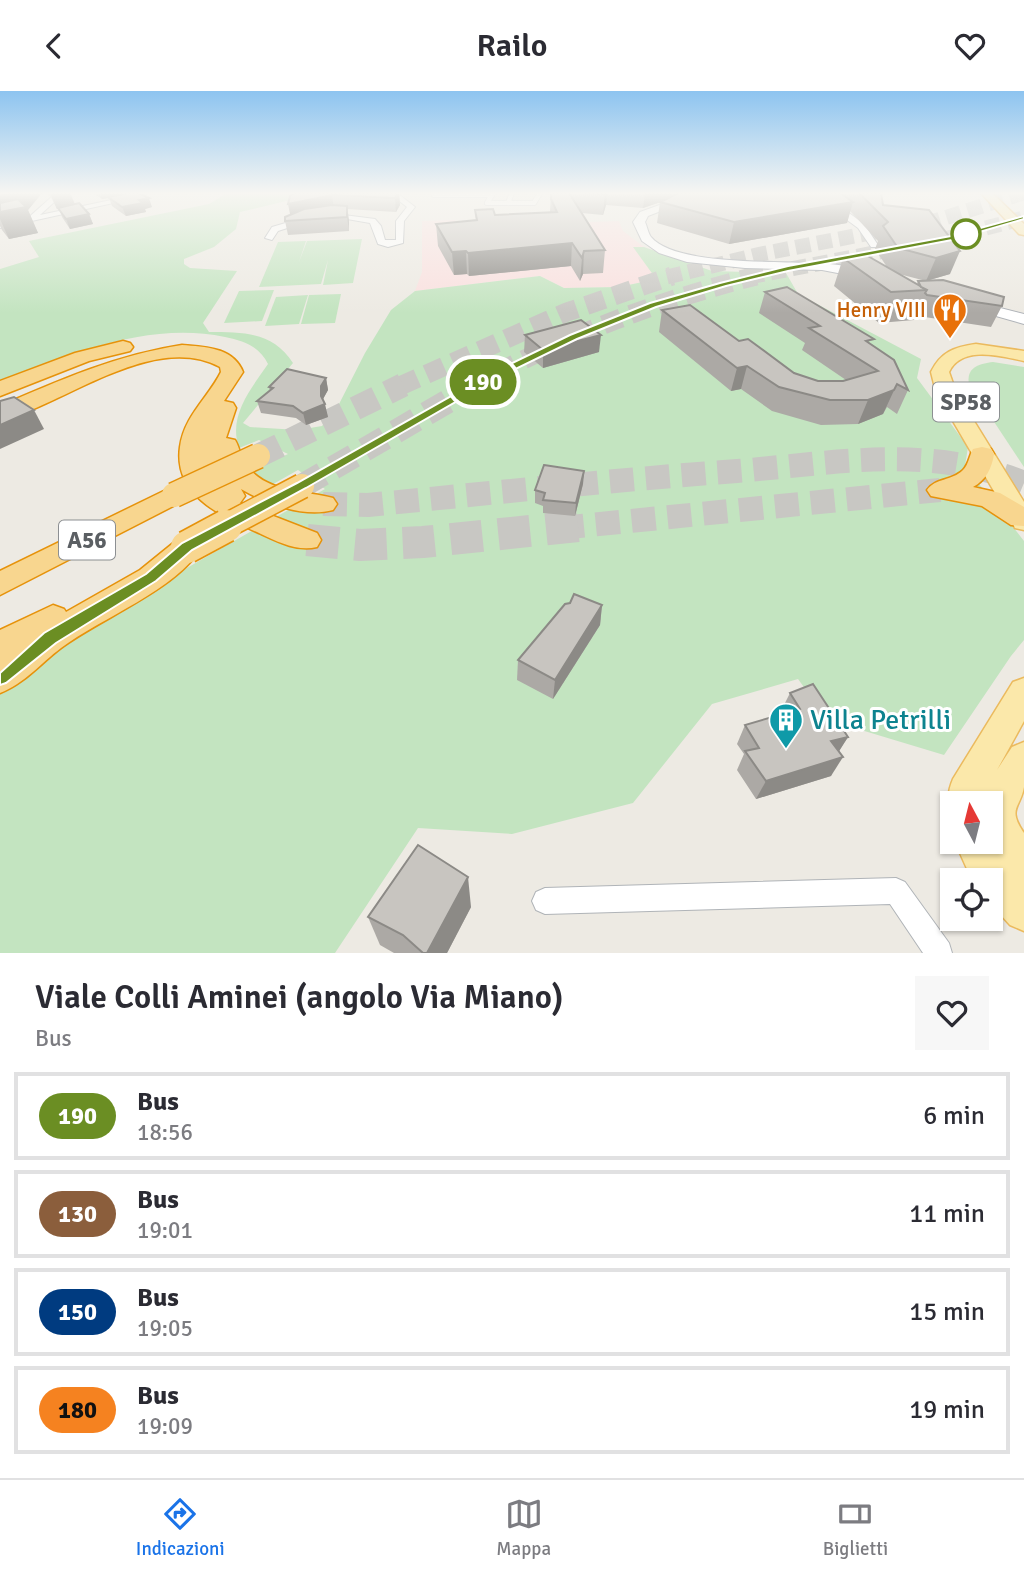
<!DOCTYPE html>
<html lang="it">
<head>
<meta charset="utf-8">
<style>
	:root { --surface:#fff; --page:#f7f7f7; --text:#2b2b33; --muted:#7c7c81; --line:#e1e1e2; --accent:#1a73e8 }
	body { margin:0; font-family:Signika,sans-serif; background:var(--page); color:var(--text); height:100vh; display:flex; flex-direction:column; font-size:26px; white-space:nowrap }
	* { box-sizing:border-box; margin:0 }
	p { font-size:23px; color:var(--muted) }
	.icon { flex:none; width:38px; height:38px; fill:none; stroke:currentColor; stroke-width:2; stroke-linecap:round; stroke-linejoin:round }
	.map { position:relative; height:862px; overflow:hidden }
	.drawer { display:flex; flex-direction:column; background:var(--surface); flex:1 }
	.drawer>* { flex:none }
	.badge { padding:0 14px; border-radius:23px; font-size:24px; line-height:46px }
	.needle { width:46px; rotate:353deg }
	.fabs { position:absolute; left:940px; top:700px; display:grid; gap:14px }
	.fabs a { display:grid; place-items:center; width:63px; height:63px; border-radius:0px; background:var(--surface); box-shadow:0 2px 5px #0004; font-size:35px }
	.map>.badge { position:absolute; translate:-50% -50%; box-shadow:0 0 0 4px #fff }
	.round { display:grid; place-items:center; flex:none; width:74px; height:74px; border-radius:0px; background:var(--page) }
	.summary { display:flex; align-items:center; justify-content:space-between; height:119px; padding:0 35px }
	h1 { font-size:33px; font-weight:600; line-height:52px }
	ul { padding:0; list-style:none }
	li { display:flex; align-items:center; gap:21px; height:88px; margin:0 14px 10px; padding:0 21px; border:4px solid var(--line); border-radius:0px }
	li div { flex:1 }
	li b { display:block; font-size:26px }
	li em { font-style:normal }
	li .badge { min-width:77px; font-weight:700; text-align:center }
	header { display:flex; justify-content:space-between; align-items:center; height:91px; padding:0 35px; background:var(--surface); font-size:32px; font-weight:600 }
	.dock { display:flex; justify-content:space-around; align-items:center; height:98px; border-top:2px solid var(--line); background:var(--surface); font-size:19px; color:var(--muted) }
	.dock a { display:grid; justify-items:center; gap:4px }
	.dock .active { color:var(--accent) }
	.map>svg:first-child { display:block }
</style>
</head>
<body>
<header><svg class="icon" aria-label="back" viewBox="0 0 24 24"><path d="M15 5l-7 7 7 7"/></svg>Railo<svg class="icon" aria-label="heart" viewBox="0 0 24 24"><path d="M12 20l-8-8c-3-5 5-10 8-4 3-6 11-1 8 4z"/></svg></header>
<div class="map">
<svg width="1024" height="862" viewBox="0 0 1024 862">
	<rect width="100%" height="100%" fill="#edeae3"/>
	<polygon fill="#fae0df" points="455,129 458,136 619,130 623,140 644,156 634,156 654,185 652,189 619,196 564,197 540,185 415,200 422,181 422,130"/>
	<g fill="#c3e4c0">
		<path d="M227 102H319L240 121 236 138 214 156 184 168V173L190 177 237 180 203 232 209 241C243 241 273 241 293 272L243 332 250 336 298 339 322 335 337 317 365 262 391 219 415 200 540 185 564 197 619 196 652 189 654 185 633 156H644L712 180 786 182 798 203 921 268 917 287 968 356 965 375 1024 450V549L1011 565 944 664 828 629 798 588 712 613 633 712 512 743 418 737 335 862H0V598L45 558 325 398 298 379 268 396 247 382 288 363 259 349 239 357C228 325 250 299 268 273 259 255 244 250 225 246 148 230 71 263 0 290V178L39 166 29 150 209 113Z"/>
		<polygon points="362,148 353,192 323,194 328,169 321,193 259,196 278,151 306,150 299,171 307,150"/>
		<polygon points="274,199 262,230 224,232 239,200"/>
		<polygon points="341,203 335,232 301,233 309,204"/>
		<polygon points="308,204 299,233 265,235 276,206"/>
		<path d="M993 271 1024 276V376L969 293C966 277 978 273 993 271Z"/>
	</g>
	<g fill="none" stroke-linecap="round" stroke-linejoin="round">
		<g stroke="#c8c7c3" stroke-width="15" stroke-dasharray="15 7" stroke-linecap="butt">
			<polyline points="667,186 761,163 938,129 1023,102"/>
			<polyline points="749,186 937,150 1024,127"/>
		</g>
		<g stroke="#c8c7c3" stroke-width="19" stroke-dasharray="19 10" stroke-linecap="butt">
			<polyline points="400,295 567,221 672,185"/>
			<path d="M472 295C563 246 656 210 756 185"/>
		</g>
		<g stroke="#c8c7c3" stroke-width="24" stroke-dasharray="24 12" stroke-linecap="butt">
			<polyline points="258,365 403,294"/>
			<polyline points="302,395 476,294"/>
			<path d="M323 413 368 414C491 402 614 389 737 380 836 372 930 353 1024 392"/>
			<polyline points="560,437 940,399"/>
		</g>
		<polyline stroke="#c8c7c3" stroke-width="32" stroke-dasharray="32 16" stroke-linecap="butt" points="307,449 360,454 423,451 578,435"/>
		<g stroke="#b0b4b8" stroke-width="6">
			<g id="lane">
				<polyline points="435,102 434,104 492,104"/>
				<polyline points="493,102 487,112 534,112 540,102"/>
				<polyline points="508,112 512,102"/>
			</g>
		</g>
		<g stroke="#b0b4b8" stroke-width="2">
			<g id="street">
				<polygon points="56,102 64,102 40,124 135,104 133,102 141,102 145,105 0,137 0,133 28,127"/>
				<polygon points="389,102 397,102 415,116 404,130 403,152 388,156 378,153 370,132 324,124 328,122 375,128 381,135 385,149 396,149 396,130 407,116"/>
				<polygon points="828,111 834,111 864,133 878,154 877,156 871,156 858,137 828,115"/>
				<polygon points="306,126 309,130 278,140 272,149 265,147 272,136"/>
				<polygon points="896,787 905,791 949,852 952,862 923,862 890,813 545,823 536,819 532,810 536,801 545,797"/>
			</g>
		</g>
		<g stroke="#afb3b8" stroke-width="2">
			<g id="secondary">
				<path d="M693 102H707L648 125 645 131C647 135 648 142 651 146 679 179 802 167 846 175 856 176 868 178 876 184L869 188 822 179 745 177 687 171 659 162 642 150 633 131 640 121Z"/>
				<polygon points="969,209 1024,223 1024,233 964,216 962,213 964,210"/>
			</g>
		</g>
		<g stroke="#ebba5e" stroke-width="3">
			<g id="primary">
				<polygon points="981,102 992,102 1024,133 1024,144 1019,143"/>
				<path d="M976 253 1024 260V270C1000 265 962 254 949 281L956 301 1024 411V439L1015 437 1012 431 936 301 931 281C941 261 954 256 976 253Z"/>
				<path d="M1024 587V630L997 679 1012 656 1024 651C1024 666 1024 682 1024 696 1020 718 1007 717 1024 742V840L1010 834 990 812V789H972L955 751H990V712H952V721C947 709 948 700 953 688L1013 591Z"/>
			</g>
		</g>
		<g stroke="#e6920a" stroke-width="3">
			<g id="highway">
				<polygon points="123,250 130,252 133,256 130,260 89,270 0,305 0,290 75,262"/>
				<path d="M182 254C205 256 233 256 243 281L224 310 233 312 236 317 226 347 235 349C240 357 240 366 246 374 267 402 303 399 333 407L337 413 333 419C304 427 266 413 241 398L245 405 240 412 317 442 321 449 317 456C298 461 278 451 261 443 224 426 173 406 180 356 184 325 208 307 221 281L220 276C153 240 64 314 0 330V315C60 289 117 264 182 254Z"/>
				<path d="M982 356 991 358 994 363C992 377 986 389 973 396L1000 402 1024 416V435L1011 434 982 415 931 405 927 399C935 387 952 390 963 379 969 373 969 365 973 358Z"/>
				<polygon points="174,395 183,398 187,404 183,410 0,504 0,480"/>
				<path d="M187 446 197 449 202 456C176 499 101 527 61 557 41 572 24 593 0 602V539L53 514 64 518 66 521 140 479 177 449Z"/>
			</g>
		</g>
		<use href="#lane" stroke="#fff" stroke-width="4.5"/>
		<use href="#street" fill="#fff" fill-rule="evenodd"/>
		<use href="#secondary" fill="#fff" fill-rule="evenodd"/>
		<use href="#primary" fill="#fbe8aa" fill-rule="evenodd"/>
		<use href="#highway" fill="#f8d68f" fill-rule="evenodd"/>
		<g stroke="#e6920a" stroke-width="27" stroke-linecap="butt">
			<g id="highway-bridge-far1">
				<polyline points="174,404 258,365"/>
				<polyline points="222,437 302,395"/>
			</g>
		</g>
		<g stroke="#e6920a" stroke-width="35" stroke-linecap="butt">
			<polyline id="highway-bridge" points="187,456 226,435"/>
		</g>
		<use href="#highway-bridge-far1" stroke="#f8d68f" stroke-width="24"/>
		<use href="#highway-bridge" stroke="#f8d68f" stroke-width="32"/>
	</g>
	<g fill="#aca9a5">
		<polygon points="0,102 42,102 28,119 38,142 9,148 2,139 0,135"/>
		<polygon points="47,102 70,102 75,113 89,123 93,133 70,138 62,126 59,117 57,118 50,104 49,105"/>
		<polygon points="93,102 138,102 152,116 145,118 146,121 126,125 112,115 109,107 102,108"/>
		<polygon points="294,102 399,102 400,114 396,121 347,118 349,140 288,144 285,130 290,124"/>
		<polygon points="551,102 881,102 883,114 929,119 950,183 926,190 899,183 917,193 918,190 1002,215 991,236 918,225 916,223 914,229 879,232 834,195 843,167 887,176 875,158 878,150 850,120 847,132 729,153 657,132 660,111 661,111 643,117 606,114 603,124 582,122 605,159 603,182 583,183 580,190 571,175 469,185 467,183 454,184 438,155 436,133 476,129 475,119 495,124 550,121"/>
		<polygon points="765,201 872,254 908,299 897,323 887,316 883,323 858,333 821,334 772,320 741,298 731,300 659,241 662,219 739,250 794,282 818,290 843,290 846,289 802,259 805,252 759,222"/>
		<polygon points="525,244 599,261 543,277 524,261"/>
		<polygon points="326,287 328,299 323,308 323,310 328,326 306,334 296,327 261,322 257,310 270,300 269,296"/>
		<polygon points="584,380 583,393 575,425 543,422 543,415 535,412 535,399"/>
		<polygon points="602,514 600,534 553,608 517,589 518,569"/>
		<polygon points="790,602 848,646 839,660 831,685 756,708 737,679 744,663 737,653 745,634 781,624 780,622"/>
		<polygon points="471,816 447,862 394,862 380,854 368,826"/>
	</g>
	<g fill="#8c8a86">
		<polygon points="10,102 42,102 28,119 38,142 9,148 0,128 0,104"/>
		<polygon points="50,102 70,102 75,114 57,118"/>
		<polygon points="100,102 127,102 128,103 102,108"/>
		<polygon points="398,102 399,102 400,114 396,121 395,107"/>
		<polygon points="605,102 607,102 606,114 603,124"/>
		<polygon points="645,102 673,102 672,107 643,117"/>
		<polygon points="332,104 334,118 291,128 288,113"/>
		<polygon points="149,107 152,116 145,118 146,121 126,125 122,116 139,109"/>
		<polygon points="853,111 847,132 729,153 734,131"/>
		<polygon points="347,115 349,129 349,140 347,126"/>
		<polygon points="89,123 93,133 70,138 66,128"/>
		<polygon points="572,152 571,175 469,185 468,162"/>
		<polygon points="466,160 467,183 454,184 452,161"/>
		<polygon points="584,160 583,183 580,190 582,167"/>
		<polygon points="960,160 950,183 926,190 936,167"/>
		<polygon points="601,244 599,261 543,277 543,259"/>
		<polygon points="747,275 741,298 731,300 737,277"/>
		<polygon points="326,287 328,299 323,308 323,314 325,313 328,326 306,334 303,322 321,305 321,295"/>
		<polygon points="897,293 883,323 858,333 868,309"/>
		<polygon points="34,319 44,338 0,358 0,334"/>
		<polygon points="584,380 583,393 575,425 576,412"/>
		<polygon points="602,514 600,534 553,608 555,589"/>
		<polygon points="848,646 836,665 831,650"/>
		<polygon points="843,666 831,685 756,708 766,690"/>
		<polygon points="468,786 471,816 447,862 427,862"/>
	</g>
	<g fill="#c8c5c0" stroke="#8c8a86" stroke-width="2">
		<polygon points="129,102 138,102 149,107 139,109 143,112 122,116 108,106"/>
		<polygon points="294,102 398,102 395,107 332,104 288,113 290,105"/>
		<polygon points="551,102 569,102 605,159 584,160 582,167 572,152 468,162 466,160 452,161 436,133 477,129 475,119 493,118 495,124 557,121 551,108"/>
		<polygon points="583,102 605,102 605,103"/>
		<polygon points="679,102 840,102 853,111 734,131 660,111"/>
		<polygon points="859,102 881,102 883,114 929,119 960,160 936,167 898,157 883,135 888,131"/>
		<polygon points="18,108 26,116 0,121 0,112"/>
		<polygon points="79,112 89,123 66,128 58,117"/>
		<polygon points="332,114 347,115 347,126 285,130 285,126 304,118"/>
		<polygon points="866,164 927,199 891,201 843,167"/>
		<polygon points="943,189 1004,206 1002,215 927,204 925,202 927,199 921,196 918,190"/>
		<polygon points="787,196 874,248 866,250 894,269 908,299 897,293 894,299 868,309 830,309 779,296 747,275 737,277 662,219 690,214 739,250 748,248 794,282 818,290 843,290 878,280 809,237 820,235 765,201"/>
		<polygon points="581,229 601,244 543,259 525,244"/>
		<polygon points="287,278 326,287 321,295 321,305 325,313 303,322 293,315 257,310 273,297 269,296"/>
		<polygon points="14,306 34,319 0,334 0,310"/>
		<polygon points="544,374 584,380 576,412 543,409 545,402 535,399"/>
		<polygon points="574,503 602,514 555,589 518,569 565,513 570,512"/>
		<polygon points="813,593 848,646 831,650 843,666 766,690 745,660 759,657 745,634 800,618 790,602"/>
		<polygon points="418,754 468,786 427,862 423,862 403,844 368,826"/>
	</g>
	<linearGradient id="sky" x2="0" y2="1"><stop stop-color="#8dc4f0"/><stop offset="0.46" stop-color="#f7f6f2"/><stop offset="1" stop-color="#f7f6f2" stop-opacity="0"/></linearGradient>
	<rect width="1024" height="222" fill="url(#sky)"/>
	<polygon fill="#6b8e23" stroke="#fff" stroke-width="2" points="1024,125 1024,128 952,149 788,180 726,195 656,216 577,248 501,285 306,397 192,459 156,490 56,552 6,592 0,594 0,582 44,542 146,483 182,452 297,392 494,281 570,244 650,212 720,192 788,175 951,145"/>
	<defs>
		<g id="restaurant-pin" transform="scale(1.75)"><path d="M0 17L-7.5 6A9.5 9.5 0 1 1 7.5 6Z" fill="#e8710a" stroke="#fff"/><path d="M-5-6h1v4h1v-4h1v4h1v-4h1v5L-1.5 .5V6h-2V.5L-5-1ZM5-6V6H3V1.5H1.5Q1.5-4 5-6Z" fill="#fff"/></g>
		<g id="building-pin" transform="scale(1.75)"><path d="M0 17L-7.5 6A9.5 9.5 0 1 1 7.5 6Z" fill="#0f9aa8" stroke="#fff"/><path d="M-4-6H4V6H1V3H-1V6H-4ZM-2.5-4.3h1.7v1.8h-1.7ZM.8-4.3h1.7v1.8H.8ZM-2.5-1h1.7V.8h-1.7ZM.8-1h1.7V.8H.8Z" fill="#fff"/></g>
	</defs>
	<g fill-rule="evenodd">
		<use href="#restaurant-pin" x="950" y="219"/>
		<use href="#building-pin" x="786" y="629"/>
	</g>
	<circle fill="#fff" stroke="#6b8e23" stroke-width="3.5" cx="966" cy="143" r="14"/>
	<g text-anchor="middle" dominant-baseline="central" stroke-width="6" stroke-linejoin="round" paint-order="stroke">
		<g font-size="21" fill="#c56008" stroke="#fff" text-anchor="end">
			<text x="926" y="219">Henry VIII</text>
		</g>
		<g fill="#fff" stroke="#8c8f92" stroke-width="2">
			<rect x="933" y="291.5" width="66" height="39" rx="5"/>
			<rect x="59" y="429.5" width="56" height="39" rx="5"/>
		</g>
		<g font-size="23" font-weight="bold" fill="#5b5f63">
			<text x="966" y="311">SP58</text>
			<text x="87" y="449">A56</text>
		</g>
		<g font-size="28" fill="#0d838f" stroke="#fff" text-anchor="start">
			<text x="810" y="629">Villa Petrilli</text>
		</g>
	</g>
</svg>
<div class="fabs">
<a><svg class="needle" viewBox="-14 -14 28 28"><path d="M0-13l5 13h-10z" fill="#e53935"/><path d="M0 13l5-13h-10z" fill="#7c7c81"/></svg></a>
<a><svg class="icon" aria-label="locate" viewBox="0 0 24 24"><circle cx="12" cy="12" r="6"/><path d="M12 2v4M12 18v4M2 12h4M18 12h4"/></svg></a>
</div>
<b class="badge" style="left:483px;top:291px;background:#6b8e23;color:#fff">190</b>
</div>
<section class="drawer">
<div class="summary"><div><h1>Viale Colli Aminei (angolo Via Miano)</h1><p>Bus</p></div><a class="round"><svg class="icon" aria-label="heart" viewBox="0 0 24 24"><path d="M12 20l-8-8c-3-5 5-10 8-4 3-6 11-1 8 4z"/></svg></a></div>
<ul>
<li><span class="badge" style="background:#6b8e23;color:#fff">190</span><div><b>Bus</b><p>18:56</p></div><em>6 min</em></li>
<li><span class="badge" style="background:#8b5e3c;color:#fff">130</span><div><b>Bus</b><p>19:01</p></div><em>11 min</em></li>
<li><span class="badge" style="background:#003b80;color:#fff">150</span><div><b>Bus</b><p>19:05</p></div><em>15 min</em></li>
<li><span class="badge" style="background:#f58220;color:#111">180</span><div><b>Bus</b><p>19:09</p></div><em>19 min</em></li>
</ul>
</section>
<nav class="dock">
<a class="active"><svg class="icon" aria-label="directions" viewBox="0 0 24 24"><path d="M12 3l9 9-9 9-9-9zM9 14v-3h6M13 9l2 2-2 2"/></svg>Indicazioni</a>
<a><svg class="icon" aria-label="map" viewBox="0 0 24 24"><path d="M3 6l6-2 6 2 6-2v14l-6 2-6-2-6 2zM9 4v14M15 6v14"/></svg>Mappa</a>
<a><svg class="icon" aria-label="tickets" viewBox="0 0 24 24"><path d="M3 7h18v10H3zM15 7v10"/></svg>Biglietti</a>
</nav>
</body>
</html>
